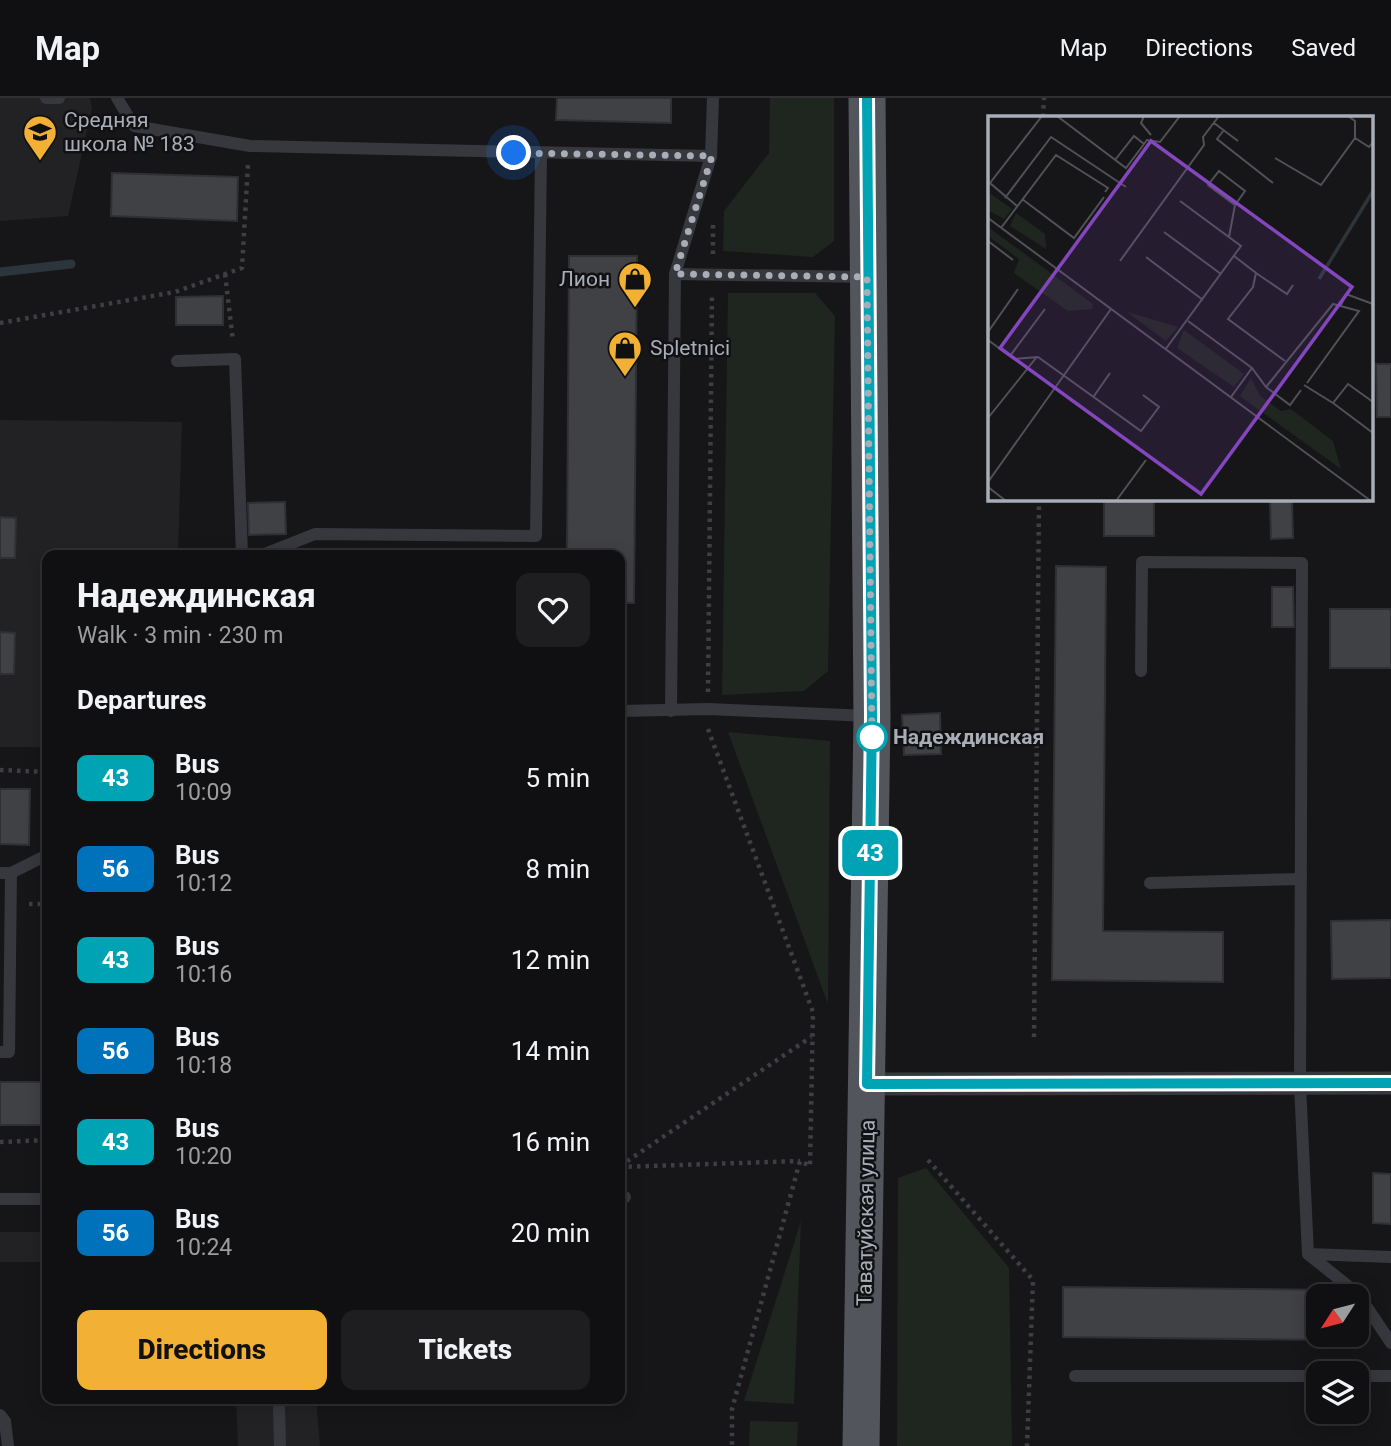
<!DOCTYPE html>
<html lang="en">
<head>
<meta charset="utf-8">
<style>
	:root { --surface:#101012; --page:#1e1e20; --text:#f1f3f6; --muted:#9c9d9f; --line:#303032; --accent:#f2b134 }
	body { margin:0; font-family:Roboto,sans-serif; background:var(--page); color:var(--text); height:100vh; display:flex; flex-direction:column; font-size:26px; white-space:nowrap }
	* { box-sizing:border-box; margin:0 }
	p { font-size:23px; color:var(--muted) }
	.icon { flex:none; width:38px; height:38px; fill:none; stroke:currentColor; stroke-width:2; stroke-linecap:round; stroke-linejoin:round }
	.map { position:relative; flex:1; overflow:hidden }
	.drawer { position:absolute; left:42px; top:452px; width:583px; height:854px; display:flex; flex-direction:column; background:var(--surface); border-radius:14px; box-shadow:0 4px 18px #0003,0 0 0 2px var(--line) }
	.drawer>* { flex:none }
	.badge { padding:0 14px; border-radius:10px; font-size:24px; line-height:46px }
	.needle { width:46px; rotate:234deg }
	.controls { position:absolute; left:1306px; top:1186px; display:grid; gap:14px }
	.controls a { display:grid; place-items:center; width:63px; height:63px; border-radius:14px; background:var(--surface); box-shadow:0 4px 18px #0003,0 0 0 2px var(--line); font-size:35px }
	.you { position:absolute; width:35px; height:35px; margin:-18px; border:5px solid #fff; border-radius:50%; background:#1a73e8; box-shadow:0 0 0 10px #1a73e833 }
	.map>.badge { position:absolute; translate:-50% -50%; box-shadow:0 0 0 4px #fff }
	h2 { padding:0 35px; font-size:26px; line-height:63px }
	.round { display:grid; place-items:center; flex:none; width:74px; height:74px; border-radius:14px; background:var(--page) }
	.overview { display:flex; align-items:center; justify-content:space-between; height:119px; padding:0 35px }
	h1 { font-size:33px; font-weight:800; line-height:52px }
	.primary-button { display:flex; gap:14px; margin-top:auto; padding:14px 35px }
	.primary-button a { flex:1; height:80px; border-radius:14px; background:var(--accent); color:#111; font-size:28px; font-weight:800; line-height:80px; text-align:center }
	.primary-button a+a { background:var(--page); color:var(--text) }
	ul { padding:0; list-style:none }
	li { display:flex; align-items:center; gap:21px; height:91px; padding:0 35px }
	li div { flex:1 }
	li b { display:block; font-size:26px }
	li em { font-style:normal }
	li .badge { min-width:77px; font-weight:700; text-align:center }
	header { display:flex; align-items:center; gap:42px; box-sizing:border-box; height:98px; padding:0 35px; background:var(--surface); border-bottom:2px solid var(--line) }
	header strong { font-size:33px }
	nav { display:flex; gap:38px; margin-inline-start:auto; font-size:24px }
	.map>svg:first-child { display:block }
</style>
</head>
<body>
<header>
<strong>Map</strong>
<nav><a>Map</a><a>Directions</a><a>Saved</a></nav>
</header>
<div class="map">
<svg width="1391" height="1348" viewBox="0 0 1391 1348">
	<rect width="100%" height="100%" fill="#161618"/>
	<g fill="#222225">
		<polygon points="0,0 90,0 92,10 68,118 0,123"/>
		<polygon points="0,322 182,324 178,457 47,457 47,649 0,649"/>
		<rect x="0" y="1134" width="47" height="30"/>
		<polygon points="236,1300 316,1300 320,1348 238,1348"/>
	</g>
	<g fill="#1e261f">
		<polygon points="770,0 834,0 834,143 813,159 723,153 724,113 769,55"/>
		<polygon points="728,195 815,195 835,218 828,573 804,593 722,597"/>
		<polygon points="728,634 830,643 828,906"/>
		<polygon points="926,1070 1009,1170 1012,1348 897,1348 898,1080"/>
		<polygon points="801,1123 794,1306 744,1303"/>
		<polygon points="750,1323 798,1324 797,1348 749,1348"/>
	</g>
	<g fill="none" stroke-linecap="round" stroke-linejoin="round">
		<polyline stroke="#2c353c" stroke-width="9" points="0,174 71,166"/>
	</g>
	<g fill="#404145" stroke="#303034" stroke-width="2">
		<polygon points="604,0 634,0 618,7 609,6"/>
		<polygon points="671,0 671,25 556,22 557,0"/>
		<polygon points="112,75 238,79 237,123 111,118"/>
		<polygon points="569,158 637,158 634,505 620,505 620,457 567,457"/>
		<polygon points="223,198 223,227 176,227 176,199"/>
		<polygon points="1376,266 1391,266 1391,319 1377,319"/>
		<rect x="1104" y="401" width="50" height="37"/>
		<polygon points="1270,401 1292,401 1293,440 1271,441"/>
		<polygon points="285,404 286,436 249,437 248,405"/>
		<polygon points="0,419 16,420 15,460 0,460"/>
		<polygon points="1056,468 1106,469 1103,833 1223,834 1223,884 1052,882"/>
		<polygon points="1272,489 1293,489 1294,529 1272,529"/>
		<rect x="1330" y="511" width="61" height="59"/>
		<polygon points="0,534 15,535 14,576 0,576"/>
		<polygon points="940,615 941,656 904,657 902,617"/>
		<polygon points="620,632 623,633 620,889"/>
		<polygon points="0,691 30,691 29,747 0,746"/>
		<polygon points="1391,822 1391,880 1332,881 1331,823"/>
		<polygon points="43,833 47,833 47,1027 0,1027 0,984 41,984"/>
		<polygon points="1373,1075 1391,1076 1391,1126 1373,1125"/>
		<polygon points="1063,1189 1328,1192 1328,1199 1318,1199 1318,1237 1327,1237 1327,1242 1063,1239"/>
	</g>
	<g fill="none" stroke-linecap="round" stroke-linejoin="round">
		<g stroke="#3d3f44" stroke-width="4.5" stroke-dasharray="3.5 5" stroke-linecap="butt">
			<polyline points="1043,19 1044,0"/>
			<polyline points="713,156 713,127"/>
			<polyline points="225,176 233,243"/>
			<polyline points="0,225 175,194 242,170 248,66"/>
			<polyline points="708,594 712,197"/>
			<polyline points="708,631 813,914 810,1068 800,1063 732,1311 732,1348"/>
			<polyline points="0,672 47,674"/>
			<polyline points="44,740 46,674"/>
			<polyline points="29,806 47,806"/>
			<polyline points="1034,939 1039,401"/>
			<polyline points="0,1044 47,1042"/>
			<polyline points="928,1062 1033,1182 1027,1348"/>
			<polyline points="620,1068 811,939"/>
			<polyline points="620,1069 800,1063"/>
		</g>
		<g stroke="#37383d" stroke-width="12">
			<polyline points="46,0 59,0"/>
			<polyline points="117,0 134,28 250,48 711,58"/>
			<polyline points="675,176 867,179"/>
			<polyline points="177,263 235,261 242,457"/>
			<polyline points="262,457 315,436 536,438 541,56"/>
			<polyline points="1141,573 1142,464 1302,465 1300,987 1308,1156 1358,1196 1391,1245"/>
			<polyline points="620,613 708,611 868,618"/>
			<polyline points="671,613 675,176 711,58 713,0"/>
			<polyline points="0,775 11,775 9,954 0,954"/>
			<polyline points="11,775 47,757"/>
			<polyline points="1150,785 1301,781"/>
			<polyline points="620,1099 625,1099"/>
			<polyline points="0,1101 47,1101"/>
			<polyline points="1308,1156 1391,1159"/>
			<polyline points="1075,1278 1318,1278"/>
			<polyline points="1356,1278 1391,1278"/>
			<polyline points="279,1310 280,1348"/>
			<polyline points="0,1317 5,1323 8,1348"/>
		</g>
		<polyline stroke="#37383d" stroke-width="23" points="867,986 1391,985"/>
		<polyline stroke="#53555c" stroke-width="37" points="861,1348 872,619 867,0"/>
	</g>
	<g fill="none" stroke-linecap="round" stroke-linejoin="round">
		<g stroke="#fff" stroke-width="16">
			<polyline id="line" points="867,0 872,619 867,986 1391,985"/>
		</g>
		<use href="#line" stroke="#00a3b4" stroke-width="10"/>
		<polyline stroke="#a8adb8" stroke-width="7" stroke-dasharray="0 12.6" points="514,55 712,58 675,176 867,179 872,639"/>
	</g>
	<defs>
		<g id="school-pin" transform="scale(1.75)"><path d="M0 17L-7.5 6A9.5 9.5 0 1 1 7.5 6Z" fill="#f2b134" stroke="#111113"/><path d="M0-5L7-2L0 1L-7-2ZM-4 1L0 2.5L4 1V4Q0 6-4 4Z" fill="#111"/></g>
		<g id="shop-pin" transform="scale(1.75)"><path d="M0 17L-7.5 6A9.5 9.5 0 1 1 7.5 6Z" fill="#f2b134" stroke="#111113"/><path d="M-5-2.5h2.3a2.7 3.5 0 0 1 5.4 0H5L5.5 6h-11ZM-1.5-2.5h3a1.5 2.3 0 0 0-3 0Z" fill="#111"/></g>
	</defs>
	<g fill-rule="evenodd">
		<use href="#school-pin" x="40" y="34"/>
		<use href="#shop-pin" x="635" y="181"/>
		<use href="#shop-pin" x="625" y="250"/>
	</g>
	<circle fill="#fff" stroke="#00a3b4" stroke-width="3.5" cx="872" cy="639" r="14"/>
	<g text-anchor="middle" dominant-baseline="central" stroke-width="5" stroke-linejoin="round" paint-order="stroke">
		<g font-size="21" fill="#a8adb8" stroke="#111113" text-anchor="start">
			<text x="64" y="22">Средняя<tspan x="64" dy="24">школа № 183</tspan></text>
			<text x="610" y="181" text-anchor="end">Лион</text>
			<text x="650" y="250">Spletnici</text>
		</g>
		<g font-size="21" font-weight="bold" fill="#a8adb8" stroke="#111113" text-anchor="start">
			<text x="893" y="639">Надеждинская</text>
		</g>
		<g font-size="21" fill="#a8adb8" stroke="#111113">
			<text transform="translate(866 1115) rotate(-89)">Таватуйская улица</text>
		</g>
	</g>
	<g transform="translate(988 18)">
		<rect width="385" height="385" fill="#161618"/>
		<path d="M0 76 24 93 16 103 0 94ZM28 97 57 118 58 133 22 110ZM0 111 105 188 104 193 80 195 26 157 31 143 0 120ZM139 196 190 211 178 225ZM196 214 256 258 246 271 189 232ZM263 262 272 280 293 295 303 293 345 325 353 353 252 280Z" fill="#1e261f"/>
		<path fill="none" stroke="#2c353c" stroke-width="3.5" d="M331 163 385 75"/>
		<path fill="none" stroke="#505258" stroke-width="2" d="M69 0 138 52 159 24 172 26 192 0M156 0 153 7 163 19M226 7 250 25M236 14 229 23 285 67M367 22 381 31 385 26M287 42 333 69 367 22V5L360 0M127 44 146 20 156 28M231 55 257 75 247 89 220 69ZM17 82 63 21 138 71M34 83 86 122 116 81M29 90 2 67 54 0M0 102 383 385M13 112 68 39 120 72 117 76M176 116 233 158M241 121 247 89M0 125 25 144M246 140 268 157 265 171 240 203 297 245M158 141 215 184M132 145 216 29 215 21 231 0M268 157 299 178 305 169M353 189 358 178 385 188M200 205 264 252 278 271 302 289 313 274M0 216 30 173M0 224 26 243 50 241 153 315 171 291 155 279M177 234 253 130 192 85M22 240 57 193M316 269 345 287 360 268 385 286M278 271 345 188 371 195 319 267M106 280 122 257M243 281 264 252M345 287 385 317M0 302 48 242M0 366 123 193M0 371 18 385M128 385 158 344"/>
		<path fill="#8446be" fill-opacity="0.15" stroke="#8446be" stroke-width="3.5" d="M163 25 364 171 213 378 12 232Z"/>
		<rect width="385" height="385" fill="none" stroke="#a8adb8" stroke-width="3.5"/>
	</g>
</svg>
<div class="controls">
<a><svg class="needle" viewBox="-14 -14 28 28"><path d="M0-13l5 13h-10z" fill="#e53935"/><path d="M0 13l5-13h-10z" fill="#9c9d9f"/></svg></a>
<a><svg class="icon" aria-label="layers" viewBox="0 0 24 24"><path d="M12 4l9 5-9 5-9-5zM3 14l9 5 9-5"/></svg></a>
</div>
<div class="you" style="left:514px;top:55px"></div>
<b class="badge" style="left:870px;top:755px;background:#00a3b4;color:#fff">43</b>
<section class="drawer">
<div class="overview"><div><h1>Надеждинская</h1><p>Walk · 3 min · 230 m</p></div><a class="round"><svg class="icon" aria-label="heart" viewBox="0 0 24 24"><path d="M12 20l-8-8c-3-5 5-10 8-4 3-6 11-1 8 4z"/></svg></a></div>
<h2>Departures</h2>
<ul>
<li><span class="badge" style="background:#00a3b4;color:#fff">43</span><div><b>Bus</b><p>10:09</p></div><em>5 min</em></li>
<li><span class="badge" style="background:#0072bc;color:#fff">56</span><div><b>Bus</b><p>10:12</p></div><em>8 min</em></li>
<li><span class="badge" style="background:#00a3b4;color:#fff">43</span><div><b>Bus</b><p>10:16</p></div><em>12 min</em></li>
<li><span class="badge" style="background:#0072bc;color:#fff">56</span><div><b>Bus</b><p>10:18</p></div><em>14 min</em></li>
<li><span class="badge" style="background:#00a3b4;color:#fff">43</span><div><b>Bus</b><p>10:20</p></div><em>16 min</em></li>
<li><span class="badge" style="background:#0072bc;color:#fff">56</span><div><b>Bus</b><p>10:24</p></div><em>20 min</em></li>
</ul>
<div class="primary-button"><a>Directions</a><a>Tickets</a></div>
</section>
</div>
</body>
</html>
